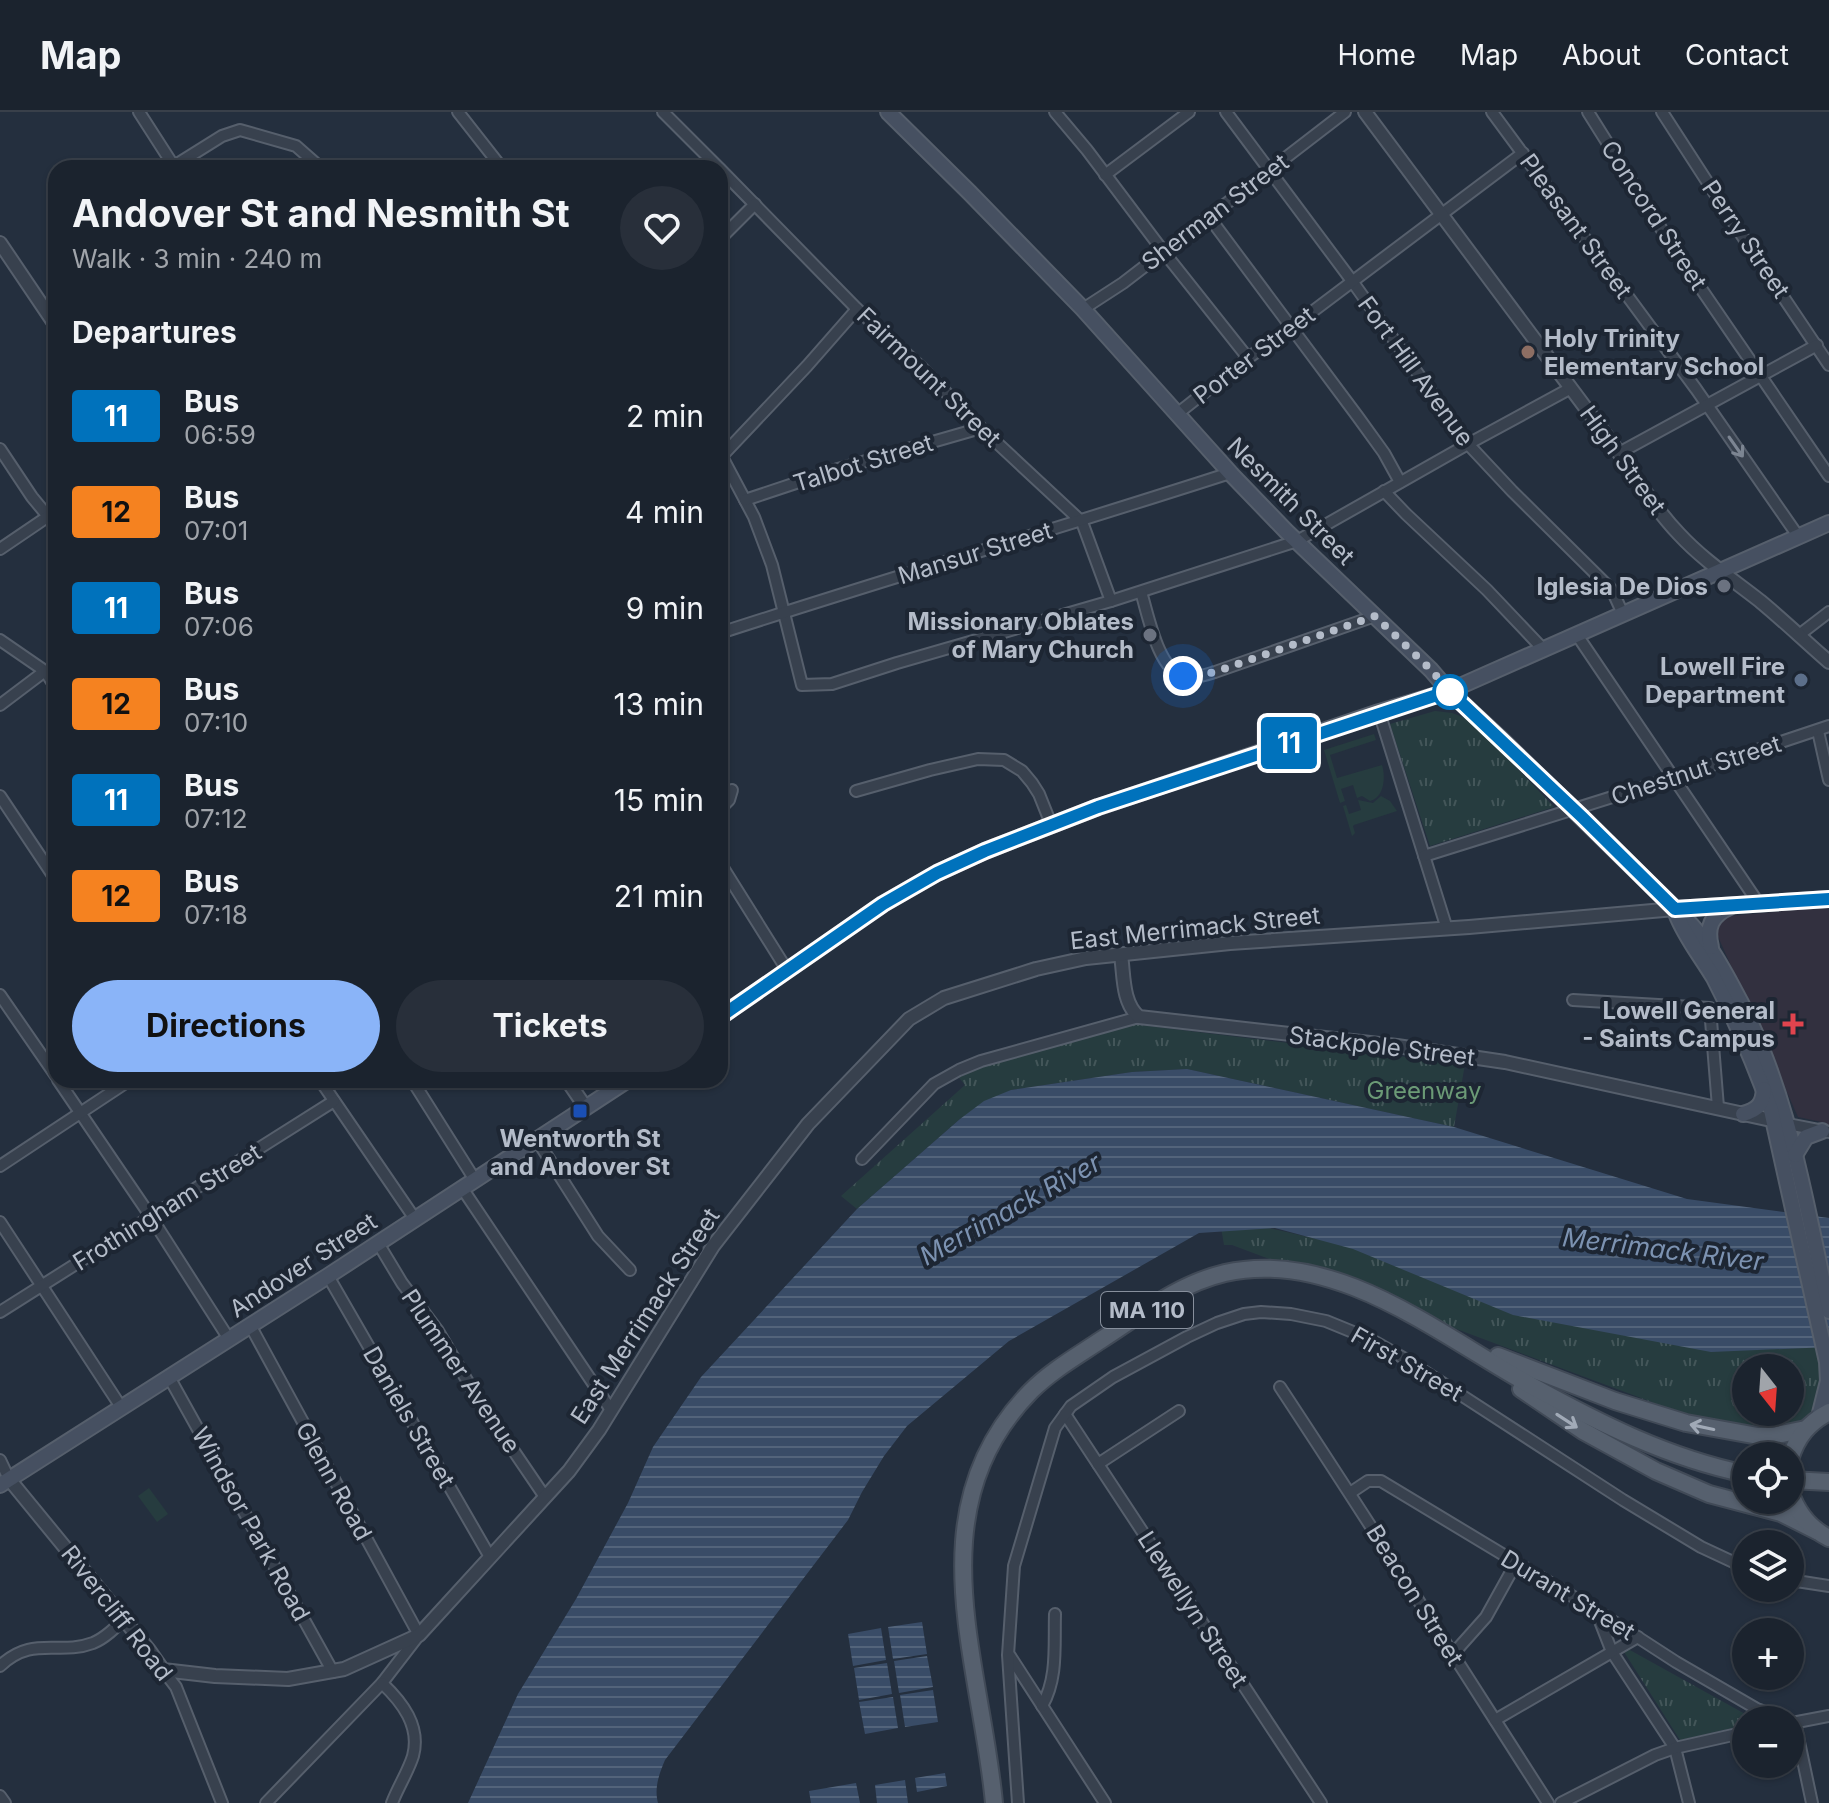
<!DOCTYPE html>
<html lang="en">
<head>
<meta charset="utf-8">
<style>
	:root { --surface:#1b232e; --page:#282f3a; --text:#f1f3f6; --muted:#a0a4aa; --line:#39404a; --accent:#8ab4f8 }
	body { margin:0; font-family:Inter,sans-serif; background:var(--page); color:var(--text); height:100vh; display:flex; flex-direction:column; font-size:30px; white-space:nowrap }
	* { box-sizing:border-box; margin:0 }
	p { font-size:26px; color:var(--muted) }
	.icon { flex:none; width:44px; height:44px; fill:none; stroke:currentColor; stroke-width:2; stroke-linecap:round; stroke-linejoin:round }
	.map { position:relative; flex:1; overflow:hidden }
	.side { position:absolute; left:48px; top:48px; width:680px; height:928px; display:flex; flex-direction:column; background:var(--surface); border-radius:24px; box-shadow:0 2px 6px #0004,0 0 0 2px var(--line) }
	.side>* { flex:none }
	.badge { padding:0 16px; border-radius:6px; font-size:28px; line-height:52px }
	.needle { width:52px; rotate:163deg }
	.controls { position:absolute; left:1732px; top:1242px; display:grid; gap:16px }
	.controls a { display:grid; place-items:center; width:72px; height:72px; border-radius:50%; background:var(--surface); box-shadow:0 2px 6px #0004,0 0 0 2px var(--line); font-size:40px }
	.you { position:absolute; width:40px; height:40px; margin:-20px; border:6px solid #fff; border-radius:50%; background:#1a73e8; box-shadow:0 0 0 12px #1a73e833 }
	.map>.badge { position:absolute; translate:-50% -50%; box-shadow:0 0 0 4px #fff }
	h2 { padding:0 24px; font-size:30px; line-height:72px }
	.round { display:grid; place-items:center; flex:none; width:84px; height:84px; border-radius:42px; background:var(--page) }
	.head { display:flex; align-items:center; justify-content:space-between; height:136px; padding:0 24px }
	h1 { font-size:38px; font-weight:700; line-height:60px }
	.button { display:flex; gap:16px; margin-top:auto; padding:16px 24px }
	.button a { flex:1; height:92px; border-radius:48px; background:var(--accent); color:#111; font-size:32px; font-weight:700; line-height:92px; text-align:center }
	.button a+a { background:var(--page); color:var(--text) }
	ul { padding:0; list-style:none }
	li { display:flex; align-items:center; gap:24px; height:96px; padding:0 24px }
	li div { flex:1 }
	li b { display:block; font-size:30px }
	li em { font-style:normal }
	li .badge { min-width:88px; font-weight:700; text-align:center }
	header { display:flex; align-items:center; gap:48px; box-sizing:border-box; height:112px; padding:0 40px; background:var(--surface); border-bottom:2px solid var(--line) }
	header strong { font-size:38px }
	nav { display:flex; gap:44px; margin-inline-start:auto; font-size:28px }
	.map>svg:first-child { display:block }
</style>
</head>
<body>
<header>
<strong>Map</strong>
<nav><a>Home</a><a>Map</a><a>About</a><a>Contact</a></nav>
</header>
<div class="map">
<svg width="1829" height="1691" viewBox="0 0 1829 1691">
	<defs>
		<pattern id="park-tufts" width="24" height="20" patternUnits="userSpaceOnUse" patternTransform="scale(2)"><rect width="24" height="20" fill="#263c3f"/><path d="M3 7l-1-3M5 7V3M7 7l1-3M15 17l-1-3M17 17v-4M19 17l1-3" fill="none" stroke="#435659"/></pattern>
		<pattern id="water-rules" width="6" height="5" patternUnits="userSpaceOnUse" patternTransform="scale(2)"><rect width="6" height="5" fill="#394c67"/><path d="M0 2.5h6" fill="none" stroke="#53647b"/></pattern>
	</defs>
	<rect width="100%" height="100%" fill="#242f3e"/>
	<polygon fill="#32303f" points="1829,795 1829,1024 1826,1011 1798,1005 1716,820 1717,813 1720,807 1729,804"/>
	<g fill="#263c3f">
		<path d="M1374 622 1376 628 1330 643 1337 666 1382 653C1386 665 1384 686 1370 689L1362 684 1357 686 1353 673 1341 677 1345 689 1340 691 1324 638Z"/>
		<polygon points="1381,684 1390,689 1397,699 1354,713 1353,714 1355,721 1352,724 1343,694 1346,693 1349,702 1361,698 1358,688 1373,691"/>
		<polygon points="149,1376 168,1402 157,1410 138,1384"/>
	</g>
	<g fill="url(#park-tufts)" fill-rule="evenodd">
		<polygon points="1435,599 1452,601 1471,608 1554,695 1430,734 1390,612"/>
		<polygon points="1131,912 1465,952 1454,1015 1187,957 1132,960 1011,978 960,1007 857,1097 841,1084 965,973 956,962"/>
		<path d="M1220 1109H1238L1339 1132 1829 1224 1822 1292 1798 1312 1760 1324 1724 1322 1649 1289 1232 1133H1224ZM1746 1256H1790V1300H1746Z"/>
		<polygon points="1619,1532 1756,1608 1746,1608 1746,1613 1680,1628"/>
	</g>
	<g fill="url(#water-rules)">
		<path d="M1187 957 1454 1015 1687 1087 1829 1106V1235L1711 1240 1513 1203 1353 1137 1275 1116 1199 1121 1009 1229 907 1314 884 1344 862 1380 848 1408 665 1648C659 1662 654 1676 658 1691H468L518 1582 576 1487 628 1391 653 1335 701 1265 857 1097 960 1007 984 989 1011 978 1132 960Z"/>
		<polygon points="922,1510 927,1542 893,1547 888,1515"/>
		<polygon points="881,1516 886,1548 853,1554 848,1522"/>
		<polygon points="927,1544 933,1575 899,1581 894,1549"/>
		<polygon points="887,1551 892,1582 859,1588 854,1556"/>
		<polygon points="933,1578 938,1610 905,1615 900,1583"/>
		<polygon points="893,1585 898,1616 865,1622 859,1590"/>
		<polygon points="945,1661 947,1674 917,1680 915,1666"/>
		<polygon points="905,1668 908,1691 877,1691 875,1673"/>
		<polygon points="856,1671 860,1691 811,1691 809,1679"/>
	</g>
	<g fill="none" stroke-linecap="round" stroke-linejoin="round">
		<g stroke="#565f6c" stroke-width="14">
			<g id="minor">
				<polyline points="139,0 175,56"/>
				<polyline points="458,0 502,56"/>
				<polyline points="663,0 719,56"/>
				<polyline points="1055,0 1087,38 1163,139 1248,246"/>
				<polyline points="1226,0 1352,169 1468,332 1512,379 1612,478 1623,502"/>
				<polyline points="1492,0 1696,277 1798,424"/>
				<polyline points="1588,0 1674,137 1829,364"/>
				<polyline points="1662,0 1741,122 1829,253"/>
				<polyline points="174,54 222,24 240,18 296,34 321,56"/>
				<polyline points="720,57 857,197 922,256 981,316 1082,410 1111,489"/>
				<polyline points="1105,63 1189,0"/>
				<polyline points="1209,105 1358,305 1384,341 1400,370"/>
				<polyline points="720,127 755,92"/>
				<polyline points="1083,197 1123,171 1345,0"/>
				<polyline points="1177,302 1248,246 1292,215 1523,41"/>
				<polyline points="0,337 32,385 56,414"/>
				<polyline points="720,341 754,405 772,453 802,573 832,572 897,551 1111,489 1297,429 1468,332 1571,276"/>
				<polyline points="1619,341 1817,233"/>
				<polyline points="722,344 807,254 857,197"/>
				<polyline points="1384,379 1406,402 1487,478 1543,537"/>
				<polyline points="745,388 838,357 981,316"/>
				<polyline points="0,437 56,399"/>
				<path d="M1141 480C1148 502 1158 558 1183 564 1194 567 1205 563 1215 560L1375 504"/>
				<path d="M720 521C889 466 1060 416 1230 361"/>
				<polyline points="1577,523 1759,792"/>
				<polyline points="1799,523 1829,500"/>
				<polyline points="0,528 45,559 56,576"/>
				<polyline points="0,593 45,559"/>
				<polyline points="1379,600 1447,817"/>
				<polyline points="1818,619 1829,668"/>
				<polyline points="856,679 930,658 978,647 1004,648 1022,659 1032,671 1039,682 1051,712"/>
				<polyline points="0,684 56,768"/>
				<polyline points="720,697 729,688 732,678"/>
				<polyline points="1424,744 1673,666 1829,614"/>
				<polyline points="720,751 787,858"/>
				<polyline points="0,883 56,964"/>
				<polyline points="1573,888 1710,896 1718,995"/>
				<polyline points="58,968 151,1105 229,1227"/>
				<polyline points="320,968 415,1107"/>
				<polyline points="412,968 475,1068"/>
				<polyline points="1788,1012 1829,1020"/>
				<polyline points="537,1028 598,1124 630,1158"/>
				<polyline points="862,1047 934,972 959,958 981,949 1139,905"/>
				<polyline points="0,1054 130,968"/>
				<polyline points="462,1076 611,1298"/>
				<polyline points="0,1110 121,1295"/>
				<polyline points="378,1131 402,1171 438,1219 475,1282 545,1385"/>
				<polyline points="328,1164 490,1445"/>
				<polyline points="0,1200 334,989"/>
				<polyline points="250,1213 419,1523 382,1571 266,1691"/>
				<polyline points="169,1265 333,1560"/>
				<path d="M1280 1275C1371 1413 1459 1552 1548 1691"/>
				<polyline points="1065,1302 1321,1691"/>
				<polyline points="0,1348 9,1367"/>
				<polyline points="1098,1352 1179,1299"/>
				<polyline points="1350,1381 1368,1369 1381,1369 1605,1504 1676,1550 1757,1597 1788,1608"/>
				<polyline points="1790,1468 1829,1474"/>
				<polyline points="1638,1525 1612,1540 1675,1636 1689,1691"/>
				<polyline points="1453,1542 1486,1505 1516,1451"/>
				<polyline points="1010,1544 1105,1691"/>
				<path d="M0 1554C33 1523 58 1544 93 1531 105 1526 115 1516 124 1507"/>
				<polyline points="163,1558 176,1575 222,1691"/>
				<path d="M382 1571C402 1590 421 1614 413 1644 408 1660 398 1675 392 1691"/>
				<path d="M1042 1594C1058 1566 1054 1534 1055 1502"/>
				<polyline points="1495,1608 1612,1540 1596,1499"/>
				<polyline points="1790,1609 1795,1611 1812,1691"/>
				<polyline points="1792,1611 1829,1604"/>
				<polyline points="0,1684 5,1691"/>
				<polyline points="1018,1691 1008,1543 1014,1454 1055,1316 1071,1294 1113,1265 1187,1225 1217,1211 1244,1202 1261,1200 1291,1202 1326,1209 1370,1227 1407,1248 1623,1388 1701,1435 1746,1456"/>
				<polyline points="1561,1691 1655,1643 1675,1636 1746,1620"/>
			</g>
		</g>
		<g stroke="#565f6c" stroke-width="16">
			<g id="tertiary">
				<path d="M1365 0 1617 338C1637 367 1655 397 1679 422 1703 448 1732 467 1760 489 1783 508 1806 530 1829 550"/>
				<polyline points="0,131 56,214"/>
				<path d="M1121 843C1124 863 1122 891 1139 905L1397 934 1505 950 1780 1010"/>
				<polyline points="567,968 586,996"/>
				<polyline points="9,1367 149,1538 163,1558 215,1564 288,1567 344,1557 419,1523 569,1359 599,1318 713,1134 808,1012 909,907 944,886 1036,857 1086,846 1230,831 1469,815 1675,797"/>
			</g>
		</g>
		<g stroke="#565f6c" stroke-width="18">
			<g id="secondary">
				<path d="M888 0 970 81 1083 197 1232 363 1286 419 1431 558 1449 579 1499 625 1675 797C1703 822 1714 841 1732 874 1788 974 1805 1088 1829 1199"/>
				<polyline points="1675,797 1829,787"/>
				<path d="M1676 801C1685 825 1701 844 1714 866 1736 909 1755 953 1771 998L1827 1250 1828 1269 1819 1305"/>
				<path d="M1711 835C1706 816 1711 803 1730 795"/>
				<polyline points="720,905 883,792 937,761 985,739 1093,697 1379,600 1449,579 1829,411"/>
				<path d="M1743 1002C1758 998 1763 992 1764 977"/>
				<polyline points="1795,1043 1806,1025 1822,1019"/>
				<polyline points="0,1373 328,1164 628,968"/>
			</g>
		</g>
		<g stroke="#414a57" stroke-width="20">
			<g id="primary">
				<polyline points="1498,1244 1615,1289 1686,1311 1758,1324 1772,1324 1806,1317"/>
				<polyline points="1521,1277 1583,1319 1656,1359 1709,1382 1781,1401 1817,1419"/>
				<path d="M1790 1347C1797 1325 1808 1311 1829 1300"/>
				<polyline points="1790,1368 1829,1370"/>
				<path d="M1790 1379C1797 1401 1809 1416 1829 1426"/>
				<path d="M994 1691C981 1549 914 1398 1031 1279 1051 1259 1077 1244 1101 1228 1140 1203 1178 1172 1225 1161 1335 1136 1440 1223 1530 1273 1599 1311 1668 1346 1746 1362"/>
			</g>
		</g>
		<use href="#minor" stroke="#38414e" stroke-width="10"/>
		<use href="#tertiary" stroke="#38414e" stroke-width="12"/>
		<use href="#secondary" stroke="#465061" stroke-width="14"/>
		<use href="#primary" stroke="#56606e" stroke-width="16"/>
	</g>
	<defs><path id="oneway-shaft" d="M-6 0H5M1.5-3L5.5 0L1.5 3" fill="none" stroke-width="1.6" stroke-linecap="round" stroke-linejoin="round" transform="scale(2)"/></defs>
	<use stroke="#7c8592" href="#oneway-shaft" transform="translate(1736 335) rotate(55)"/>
	<g stroke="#a1aab7">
		<use href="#oneway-shaft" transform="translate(1567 1309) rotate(33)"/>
		<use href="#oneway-shaft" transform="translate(1702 1315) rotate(-168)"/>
	</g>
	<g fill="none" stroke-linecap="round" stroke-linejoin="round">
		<g stroke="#fff" stroke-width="18">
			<polyline id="line" points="720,905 883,792 937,761 985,739 1098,695 1449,579 1582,705 1675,797 1829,787"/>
		</g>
		<use href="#line" stroke="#0072bc" stroke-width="12"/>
		<polyline stroke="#b4bcc9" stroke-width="8" stroke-dasharray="0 14.4" points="1183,564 1193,565 1215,560 1375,504 1431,558 1450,580"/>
	</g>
	<circle fill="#8d6e63" stroke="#1d2633" stroke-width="3" cx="1528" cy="240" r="8"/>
	<g fill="#6b7280" stroke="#1d2633" stroke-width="3">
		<circle cx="1724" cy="474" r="8"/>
		<circle cx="1150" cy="523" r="8"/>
	</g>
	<circle fill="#5c6f8a" stroke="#1d2633" stroke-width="3" cx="1801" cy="568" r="8"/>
	<circle fill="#fff" stroke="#0072bc" stroke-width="4" cx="1450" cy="580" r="16"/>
	<path fill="#e0444e" stroke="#1d2633" stroke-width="3" d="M1789 900h8v8h8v8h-8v8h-8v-8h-8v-8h8z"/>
	<rect fill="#1a4fb4" stroke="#1d2633" stroke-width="3" x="572" y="991" width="16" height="16" rx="4"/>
	<g text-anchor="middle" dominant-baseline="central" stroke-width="8" stroke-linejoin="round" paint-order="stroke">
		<rect fill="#1d2633" stroke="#878f9c" stroke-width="2" x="1101" y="1180" width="92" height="36" rx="6"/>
		<g font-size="22" font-weight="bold" fill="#b4bcc9">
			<text x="1147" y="1198">MA 110</text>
		</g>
		<g font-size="24" fill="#b4bcc9" stroke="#1d2633">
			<text transform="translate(1215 100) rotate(-37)">Sherman Street</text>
			<text transform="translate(1654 103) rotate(57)">Concord Street</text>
			<text transform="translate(1576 114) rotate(54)">Pleasant Street</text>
			<text transform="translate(1746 127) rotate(56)">Perry Street</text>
			<text transform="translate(1254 243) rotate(-37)">Porter Street</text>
			<text transform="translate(1416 259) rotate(54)">Fort Hill Avenue</text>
			<text transform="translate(929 265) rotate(44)">Fairmount Street</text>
			<text transform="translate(1623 348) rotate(54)">High Street</text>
			<text transform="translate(863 351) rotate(-17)">Talbot Street</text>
			<text transform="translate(1291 389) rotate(45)">Nesmith Street</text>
			<text transform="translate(975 441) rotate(-17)">Mansur Street</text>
			<text transform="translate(1696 658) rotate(-18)">Chestnut Street</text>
			<text transform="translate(1195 816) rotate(-6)">East Merrimack Street</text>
			<text transform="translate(1382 934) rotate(7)">Stackpole Street</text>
			<text transform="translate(167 1095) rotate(-32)">Frothingham Street</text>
			<text transform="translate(303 1153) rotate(-33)">Andover Street</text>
			<text transform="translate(645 1204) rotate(-57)">East Merrimack Street</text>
			<text transform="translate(1407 1252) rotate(30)">First Street</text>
			<text transform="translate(461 1259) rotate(56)">Plummer Avenue</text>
			<text transform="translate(409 1305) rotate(60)">Daniels Street</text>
			<text transform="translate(334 1369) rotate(61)">Glenn Road</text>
			<text transform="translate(251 1412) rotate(61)">Windsor Park Road</text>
			<text transform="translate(1415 1483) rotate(58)">Beacon Street</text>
			<text transform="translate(1568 1483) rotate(31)">Durant Street</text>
			<text transform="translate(1193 1497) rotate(57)">Llewellyn Street</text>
			<text transform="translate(117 1501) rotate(52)">Rivercliff Road</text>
		</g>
		<g font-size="24" font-weight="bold" fill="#b4bcc9" stroke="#1d2633" text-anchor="end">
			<text x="1544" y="226" text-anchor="start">Holy Trinity<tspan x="1544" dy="28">Elementary School</tspan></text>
			<text x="1708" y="474">Iglesia De Dios</text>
			<text x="1134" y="509">Missionary Oblates<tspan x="1134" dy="28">of Mary Church</tspan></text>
			<text x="1785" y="554">Lowell Fire<tspan x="1785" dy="28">Department</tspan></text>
			<text x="1775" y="898">Lowell General<tspan x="1775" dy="28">- Saints Campus</tspan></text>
			<text x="580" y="1026" text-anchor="middle">Wentworth St<tspan x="580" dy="28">and Andover St</tspan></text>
		</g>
		<g font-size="24" fill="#6b9a76" stroke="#1d2633">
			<text x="1424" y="978">Greenway</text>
		</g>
		<g font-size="26" font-style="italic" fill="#7c92b1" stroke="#1d2633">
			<text transform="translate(1010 1097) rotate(-29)">Merrimack River</text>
			<text transform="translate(1663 1137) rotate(7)">Merrimack River</text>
		</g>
	</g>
</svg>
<div class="controls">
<a><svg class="needle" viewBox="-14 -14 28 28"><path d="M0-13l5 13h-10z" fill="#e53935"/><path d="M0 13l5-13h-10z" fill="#a0a4aa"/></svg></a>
<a><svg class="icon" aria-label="locate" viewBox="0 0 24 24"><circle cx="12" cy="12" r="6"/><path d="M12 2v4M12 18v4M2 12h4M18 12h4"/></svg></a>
<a><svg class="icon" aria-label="layers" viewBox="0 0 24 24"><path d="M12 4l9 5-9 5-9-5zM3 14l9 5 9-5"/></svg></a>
<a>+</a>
<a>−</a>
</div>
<div class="you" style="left:1183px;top:564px"></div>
<b class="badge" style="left:1289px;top:631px;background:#0072bc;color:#fff">11</b>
<section class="side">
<div class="head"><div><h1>Andover St and Nesmith St</h1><p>Walk · 3 min · 240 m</p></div><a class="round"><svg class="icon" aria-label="heart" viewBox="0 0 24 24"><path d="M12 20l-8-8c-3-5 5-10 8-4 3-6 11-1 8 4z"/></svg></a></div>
<h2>Departures</h2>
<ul>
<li><span class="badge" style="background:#0072bc;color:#fff">11</span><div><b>Bus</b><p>06:59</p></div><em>2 min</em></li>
<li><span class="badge" style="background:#f58220;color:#111">12</span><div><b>Bus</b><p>07:01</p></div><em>4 min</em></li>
<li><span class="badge" style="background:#0072bc;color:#fff">11</span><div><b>Bus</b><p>07:06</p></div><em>9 min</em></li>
<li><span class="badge" style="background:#f58220;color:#111">12</span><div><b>Bus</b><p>07:10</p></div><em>13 min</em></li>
<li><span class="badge" style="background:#0072bc;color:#fff">11</span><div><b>Bus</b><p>07:12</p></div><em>15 min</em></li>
<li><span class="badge" style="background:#f58220;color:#111">12</span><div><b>Bus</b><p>07:18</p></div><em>21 min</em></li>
</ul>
<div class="button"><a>Directions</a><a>Tickets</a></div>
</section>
</div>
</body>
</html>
